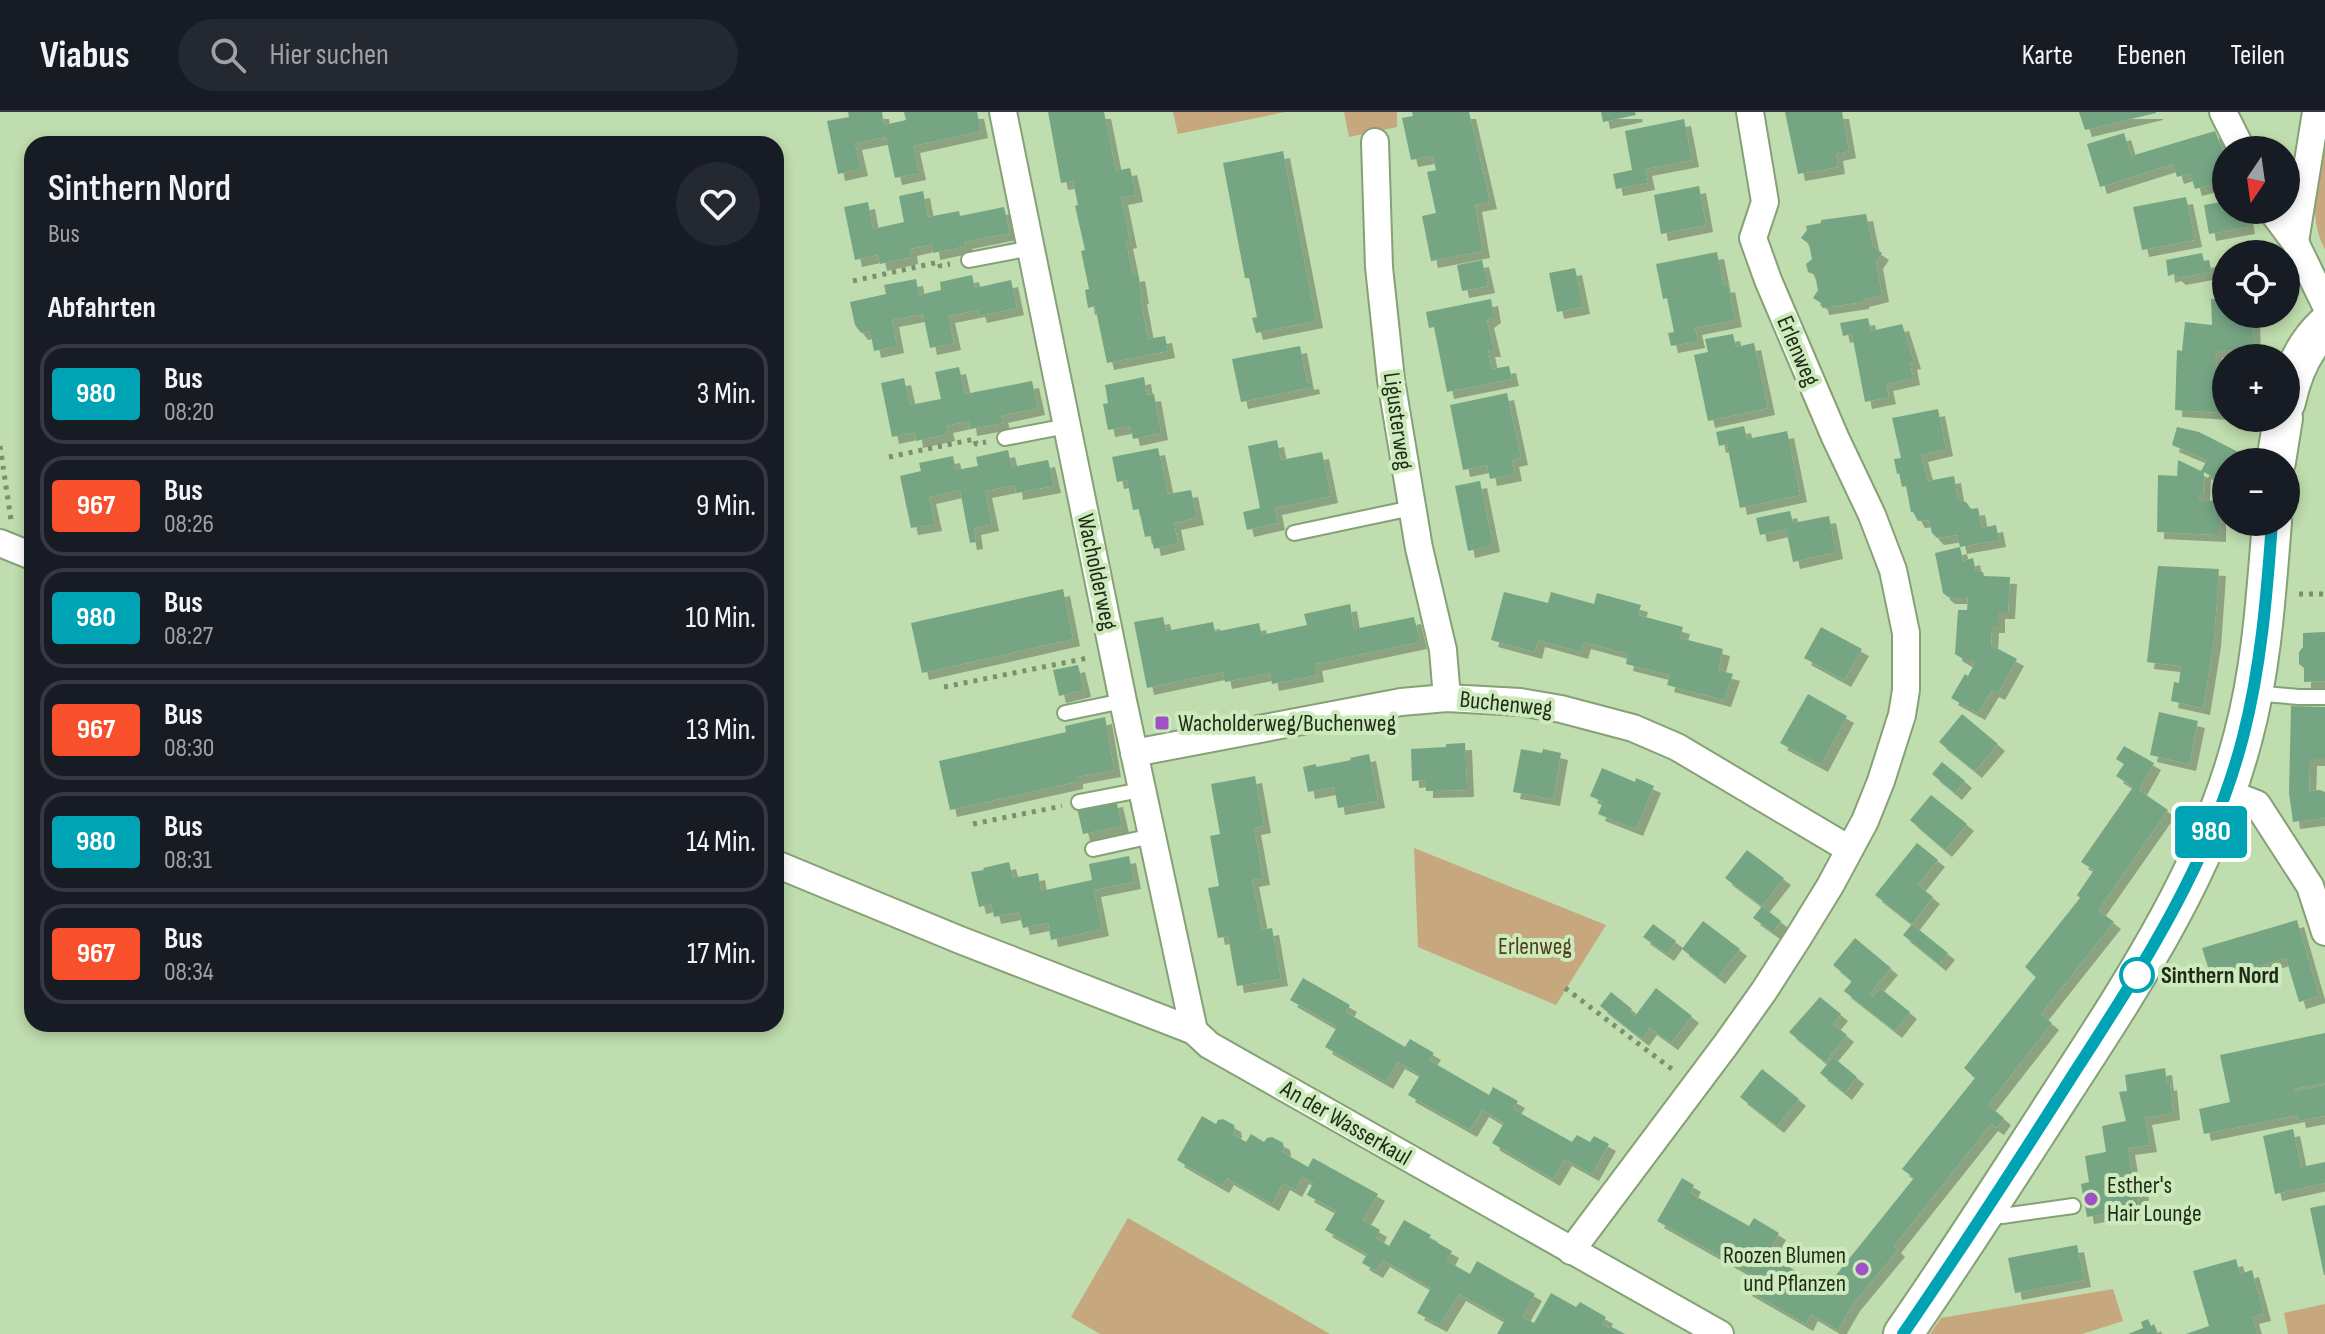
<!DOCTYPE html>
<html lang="de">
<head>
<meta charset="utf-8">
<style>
	:root { --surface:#171b24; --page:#242831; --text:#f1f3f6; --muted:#9ea1a6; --line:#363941 }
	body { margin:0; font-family:"Sofia Sans Condensed",sans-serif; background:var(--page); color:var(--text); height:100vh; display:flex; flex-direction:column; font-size:30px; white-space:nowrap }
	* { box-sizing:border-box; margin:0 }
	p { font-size:26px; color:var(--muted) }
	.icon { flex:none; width:44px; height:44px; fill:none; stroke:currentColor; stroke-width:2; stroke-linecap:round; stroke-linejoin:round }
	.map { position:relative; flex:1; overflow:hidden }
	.side { position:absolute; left:24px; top:24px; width:760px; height:896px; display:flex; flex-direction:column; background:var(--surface); border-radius:24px; box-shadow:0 4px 12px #0003 }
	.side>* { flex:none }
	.badge { padding:0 16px; border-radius:6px; font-size:28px; line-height:52px }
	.needle { width:52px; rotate:193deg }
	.fabs { position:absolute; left:2212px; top:24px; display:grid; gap:16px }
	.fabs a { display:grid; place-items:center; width:88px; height:88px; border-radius:50%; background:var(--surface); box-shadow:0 4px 12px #0003; font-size:40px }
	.map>.badge { position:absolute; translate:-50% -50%; box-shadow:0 0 0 4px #fff }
	h2 { padding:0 24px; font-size:30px; line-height:72px }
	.round { display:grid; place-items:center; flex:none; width:84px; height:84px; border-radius:42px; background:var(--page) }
	.overview { display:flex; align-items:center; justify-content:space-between; height:136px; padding:0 24px }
	h1 { font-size:38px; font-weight:600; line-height:60px }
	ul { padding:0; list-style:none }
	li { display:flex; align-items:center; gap:24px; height:100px; margin:0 16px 12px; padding:0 8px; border:4px solid var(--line); border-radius:24px }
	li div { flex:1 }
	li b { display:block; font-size:30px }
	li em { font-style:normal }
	li .badge { min-width:88px; font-weight:700; text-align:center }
	header { display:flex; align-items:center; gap:48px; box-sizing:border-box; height:112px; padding:0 40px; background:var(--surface); border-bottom:2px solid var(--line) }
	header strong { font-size:38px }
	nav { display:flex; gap:44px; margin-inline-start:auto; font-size:28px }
	.search { width:560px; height:72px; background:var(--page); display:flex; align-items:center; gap:20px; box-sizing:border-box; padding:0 28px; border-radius:44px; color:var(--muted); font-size:30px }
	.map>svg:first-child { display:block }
</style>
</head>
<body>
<header>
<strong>Viabus</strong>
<div class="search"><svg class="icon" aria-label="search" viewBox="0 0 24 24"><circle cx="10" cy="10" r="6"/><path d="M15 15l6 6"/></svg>Hier suchen</div>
<nav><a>Karte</a><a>Ebenen</a><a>Teilen</a></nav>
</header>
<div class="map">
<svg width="2325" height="1222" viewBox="0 0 2325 1222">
	<defs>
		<filter id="shadow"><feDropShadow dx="7" dy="7" stdDeviation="0" flood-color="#0004"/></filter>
	</defs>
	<rect width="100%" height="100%" fill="#bfddae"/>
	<g fill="#c6a77e">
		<polygon points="1173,0 1285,0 1178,22"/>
		<polygon points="1344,0 1397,0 1397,15 1349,25"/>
		<path d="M2325 29V137C2307 105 2317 63 2325 29Z"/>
		<polygon points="1414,736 1606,813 1556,893 1418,835"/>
		<polygon points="1128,1106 1330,1222 1100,1222 1071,1205"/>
		<polygon points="2113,1177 2123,1209 2082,1222 1930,1222 1941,1206"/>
		<polygon points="2325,1192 2325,1222 2288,1222 2284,1201"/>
	</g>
	<g fill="#76a584" filter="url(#shadow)">
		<polygon points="848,0 882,0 884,13 906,8 904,0 977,0 981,19 913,34 919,61 895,66 886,25 855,31 861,57 838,62 827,9 849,5"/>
		<polygon points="1048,0 1104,0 1116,59 1130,56 1133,69 1136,83 1121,86 1130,129 1126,130 1133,163 1138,162 1142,185 1140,185 1148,227 1165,224 1168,239 1107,251 1095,194 1088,196 1085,178 1089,177 1081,139 1085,138 1075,94 1078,93 1073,69 1061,71"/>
		<polygon points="1412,0 1469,0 1490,90 1475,93 1483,139 1431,149 1422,104 1436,101 1427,60 1436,58 1433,44 1411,48 1402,6 1413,4"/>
		<polygon points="1601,0 1635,0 1636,3 1603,10"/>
		<polygon points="1785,0 1842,0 1849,39 1836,42 1838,55 1798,62"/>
		<polygon points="2079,0 2156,0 2156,1 2085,18"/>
		<polygon points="1684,7 1692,48 1645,57 1648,71 1616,77 1613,62 1632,58 1625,19"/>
		<polygon points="2215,19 2226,45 2226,50 2216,53 2221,70 2195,77 2190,61 2177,65 2173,52 2100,75 2087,32 2124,21 2131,44"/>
		<polygon points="1283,39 1316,209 1256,221 1252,206 1257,205 1249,166 1245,166 1223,51"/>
		<polygon points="1699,74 1706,113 1661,122 1654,83"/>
		<polygon points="923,79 928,105 959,99 960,104 1004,95 1010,121 965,130 966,134 933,141 932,132 910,137 911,145 880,152 878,143 855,148 844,95 868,90 873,117 904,110 899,84"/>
		<polygon points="2186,85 2195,128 2142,138 2133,95"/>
		<polygon points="2226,89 2226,98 2245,98 2248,115 2209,122 2204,93"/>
		<polygon points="1866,102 1873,135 1882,141 1876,150 1882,183 1862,188 1862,190 1822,196 1821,191 1813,186 1818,178 1815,163 1808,160 1806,152 1812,147 1809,132 1801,126 1807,118 1806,114 1821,111 1821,108"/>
		<polygon points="1717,140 1724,174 1728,173 1735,208 1695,216 1698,229 1671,234 1668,221 1674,220 1667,186 1663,187 1656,152"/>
		<polygon points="2202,141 2204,149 2209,148 2211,160 2179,166 2174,162 2168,164 2166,148"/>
		<polygon points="1482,148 1488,174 1462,179 1457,153"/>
		<polygon points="1575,156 1583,195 1557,200 1549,161"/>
		<polygon points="972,163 975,176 1011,168 1017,196 980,204 978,198 948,204 954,231 930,236 923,202 892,208 897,234 874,239 870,219 861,221 855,213 850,190 886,182 884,173 916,167 919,183 941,178 940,170"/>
		<polygon points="2226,186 2226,202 2253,202 2254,238 2215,239 2215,256 2224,256 2222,301 2175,298 2177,238 2182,239 2185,210 2212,213 2211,187"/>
		<polygon points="1491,187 1494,204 1487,209 1494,238 1488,238 1492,257 1509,254 1512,267 1447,280 1434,215 1429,216 1426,200"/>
		<polygon points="1868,206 1871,219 1902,212 1914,250 1910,251 1913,266 1886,272 1889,285 1865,290 1852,222 1843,224 1840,211"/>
		<polygon points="1733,222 1736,235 1754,231 1768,296 1708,309 1694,243 1708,240 1705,227"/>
		<polygon points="1300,234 1307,271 1312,270 1313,275 1241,290 1232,247"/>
		<polygon points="959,255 965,282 1032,269 1038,296 1001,304 1003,311 970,317 969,309 946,314 948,322 916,329 915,320 892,325 881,271 904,266 910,293 941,287 935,260"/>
		<polygon points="1144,265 1147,283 1154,282 1161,321 1133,327 1130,314 1108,318 1103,292 1108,291 1105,273"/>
		<polygon points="1507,281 1521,346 1512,348 1515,362 1490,367 1487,353 1463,358 1450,293"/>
		<polygon points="1938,297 1946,337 1921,343 1928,369 1954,364 1958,388 1966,390 1971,397 1978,396 1982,416 1996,413 1999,428 1960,435 1957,423 1937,426 1932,421 1929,408 1918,409 1913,400 1911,400 1906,374 1902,375 1899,361 1897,362 1894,347 1901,346 1892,306"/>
		<polygon points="1744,314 1747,327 1787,319 1800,383 1740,396 1727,332 1719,334 1716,320"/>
		<polygon points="2177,315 2199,320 2258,350 2226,350 2226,373 2204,360 2203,382 2198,382 2198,388 2219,389 2219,423 2157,420 2158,363 2177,364 2178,348 2201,359 2207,348 2172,333"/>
		<polygon points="1277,328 1281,348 1322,340 1331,384 1275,396 1278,411 1247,418 1243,400 1260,396 1248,334"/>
		<polygon points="1158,336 1168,382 1191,378 1197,406 1174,411 1178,431 1154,437 1151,424 1145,425 1139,397 1133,398 1127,368 1117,370 1112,345"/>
		<polygon points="1008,338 1012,355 1048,348 1054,374 1016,381 1015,373 985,379 992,412 974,416 976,430 970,431 960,378 929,385 935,412 911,416 900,364 921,359 919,351 953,344 956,358 978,354 976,345"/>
		<polygon points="1480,369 1493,433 1468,439 1455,374"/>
		<polygon points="1790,399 1793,411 1829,404 1836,440 1793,450 1786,417 1760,423 1756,406"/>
		<polygon points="1960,435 1963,449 1973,446 1976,460 1983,460 1984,464 2010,465 2008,500 1998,500 1998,514 1992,514 1991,533 2017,547 1998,581 1992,578 1978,601 1951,586 1965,562 1968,564 1974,553 1973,548 1965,548 1955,542 1958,498 1967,498 1968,485 1948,485 1943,481 1935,441"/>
		<polygon points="2158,454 2219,457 2214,528 2203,596 2171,589 2174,570 2179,571 2181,554 2147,550"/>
		<polygon points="1063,477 1073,527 922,561 911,511"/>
		<polygon points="1504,480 1548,491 1551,480 1594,492 1597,481 1641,493 1638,503 1683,515 1680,526 1723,537 1718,558 1733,562 1724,588 1667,573 1670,563 1626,552 1628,542 1584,530 1581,540 1538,528 1535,540 1491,528"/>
		<polygon points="1350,492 1354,517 1414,505 1420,530 1315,552 1317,563 1272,572 1270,561 1225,570 1223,560 1147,576 1134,510 1163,505 1166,519 1213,510 1215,520 1259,511 1262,523 1307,513 1304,502"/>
		<polygon points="1821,515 1862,537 1844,568 1804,546"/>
		<polygon points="2325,520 2325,569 2304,570 2304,556 2299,552 2299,540 2303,535 2303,521"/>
		<polygon points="1078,553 1084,578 1059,584 1053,558"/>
		<polygon points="1808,582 1847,604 1821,653 1780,631"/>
		<polygon points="2291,594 2325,595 2325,647 2310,647 2309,679 2320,678 2325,680 2325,706 2293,710 2289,681"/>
		<polygon points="2159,600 2198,609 2189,652 2150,643"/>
		<polygon points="1962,602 1998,632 1975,659 1939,630"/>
		<polygon points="1105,605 1114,658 1076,665 1076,670 950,698 939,649 1066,620 1065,614"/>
		<polygon points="1465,631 1467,678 1426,679 1426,668 1412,669 1411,637 1446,635 1446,632"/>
		<polygon points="2124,634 2154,651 2139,678 2168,698 2098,798 2114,810 2041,902 2052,911 1988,993 2004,1006 1997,1016 1991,1012 1894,1134 1898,1138 1853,1192 1838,1218 1811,1202 1806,1212 1745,1177 1753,1163 1657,1109 1682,1066 1694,1073 1690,1081 1749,1114 1754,1106 1779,1121 1767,1142 1825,1176 1830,1167 1832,1168 1914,1066 1902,1057 1975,966 1964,956 2036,865 2025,855 2080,786 2077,783 2094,758 2081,750 2133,675 2116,664 2124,652 2116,647"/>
		<polygon points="1521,637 1542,641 1543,637 1561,641 1553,687 1513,680"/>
		<polygon points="1369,642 1378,689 1338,696 1334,675 1308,680 1303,655 1316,652 1316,655 1351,648 1350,646"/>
		<polygon points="1942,650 1965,669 1955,681 1932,662"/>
		<polygon points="1602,656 1635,670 1636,666 1654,674 1636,717 1598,702 1603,690 1590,684"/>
		<polygon points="1255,664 1264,714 1254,716 1263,766 1252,768 1262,818 1272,816 1281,867 1237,874 1228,824 1218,826 1208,776 1219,774 1210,724 1220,722 1211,672"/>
		<polygon points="1931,683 1967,712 1945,738 1910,708"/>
		<polygon points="1116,688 1122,714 1083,722 1077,696"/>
		<polygon points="1917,731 1938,748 1918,773 1933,785 1912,812 1875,783"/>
		<polygon points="1747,738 1784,766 1762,794 1781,809 1773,820 1753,806 1762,794 1725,766"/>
		<polygon points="1129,744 1134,770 1094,778 1102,817 1051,828 1048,811 1023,816 1019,800 994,805 991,792 979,795 971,760 984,758 983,756 1009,750 1013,766 1038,761 1041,779 1092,768 1089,752"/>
		<polygon points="2297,808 2319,884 2299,890 2286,846 2212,868 2202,836"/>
		<polygon points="1703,809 1740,837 1718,865 1682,837"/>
		<polygon points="1653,812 1676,829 1667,842 1643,825"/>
		<polygon points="1912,812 1948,841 1939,852 1903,823"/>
		<polygon points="1855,826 1891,856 1869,882 1873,885 1880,876 1910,900 1895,919 1844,879 1852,869 1833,853"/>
		<polygon points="1303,866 1350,893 1346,900 1405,935 1410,927 1434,941 1429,948 1489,983 1493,975 1518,989 1513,997 1572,1030 1577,1023 1590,1030 1594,1024 1609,1032 1592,1062 1565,1047 1553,1067 1492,1031 1504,1011 1492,1004 1482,998 1470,1018 1408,983 1420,963 1409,956 1398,950 1386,970 1325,935 1337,915 1290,888"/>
		<polygon points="1656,876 1692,904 1671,931 1650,916 1642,927 1600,894 1611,880 1632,897 1630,899 1635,904"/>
		<polygon points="1820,885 1841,902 1833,912 1847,923 1825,950 1789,920"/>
		<polygon points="2325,921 2325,971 2294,977 2294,980 2325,973 2325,1004 2299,1009 2298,1003 2204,1022 2199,997 2230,990 2220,943"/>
		<polygon points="1833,945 1857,965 1845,981 1820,961"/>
		<polygon points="2165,956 2167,972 2170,971 2173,1001 2145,1006 2150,1033 2128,1036 2134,1073 2141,1075 2142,1081 2137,1086 2139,1096 2087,1105 2081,1072 2089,1070 2085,1044 2106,1040 2102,1014 2126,1009 2119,980 2127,979 2125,963"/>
		<polygon points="1762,957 1799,987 1777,1014 1740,985"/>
		<polygon points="1202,1004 1216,1012 1218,1008 1223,1007 1234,1013 1235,1018 1233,1022 1246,1030 1251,1022 1264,1030 1267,1026 1272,1025 1283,1031 1284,1036 1282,1040 1296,1048 1308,1055 1313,1046 1378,1082 1363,1108 1380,1118 1376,1126 1389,1134 1404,1108 1431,1123 1429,1126 1452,1139 1447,1149 1470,1162 1477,1149 1535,1182 1522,1205 1534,1211 1551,1181 1576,1195 1580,1190 1606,1205 1602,1212 1609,1216 1610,1214 1625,1222 1497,1222 1505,1208 1459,1182 1440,1213 1417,1201 1431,1176 1383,1148 1376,1159 1362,1151 1367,1142 1325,1118 1336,1099 1307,1083 1313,1071 1302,1065 1295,1078 1283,1071 1272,1092 1227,1066 1222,1074 1177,1048"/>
		<polygon points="2293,1017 2301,1055 2325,1050 2325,1071 2275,1082 2263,1024"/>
		<polygon points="2325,1093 2325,1163 2324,1163 2310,1096"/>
		<polygon points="2077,1133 2084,1168 2015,1181 2008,1146"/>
		<polygon points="2236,1147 2240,1162 2252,1158 2264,1202 2252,1205 2257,1222 2186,1222 2209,1214 2193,1159"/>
		<polygon points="2148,1207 2151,1214 2154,1212 2157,1222 2128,1222 2143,1216 2141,1210"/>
	</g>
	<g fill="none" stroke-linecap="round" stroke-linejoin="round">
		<g stroke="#85a175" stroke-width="18">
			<g id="lane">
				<polyline points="969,148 1031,136"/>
				<polyline points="1005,326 1067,314"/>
				<polyline points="1294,421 1412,396"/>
				<polyline points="2253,581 2299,585 2325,585"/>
				<polyline points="1065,601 1123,589"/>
				<polyline points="1079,690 1141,678"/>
				<polyline points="1093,737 1152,724"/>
				<polyline points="1988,1096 2002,1104 2073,1094"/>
			</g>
		</g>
		<g stroke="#85a175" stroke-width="30">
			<g id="street">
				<polyline points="1003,0 1123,589 1194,919"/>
				<polyline points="2223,0 2242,38"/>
				<polyline points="1375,30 1379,155 1391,268 1419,436 1443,538 1447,586"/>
				<polyline points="2271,98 2295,130 2325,192"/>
				<polyline points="2295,130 2316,0"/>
				<polyline points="0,431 32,444"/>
				<polyline points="1134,641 1401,590 1447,586 1520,590 1561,597 1633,616 1677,635 1849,737"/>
				<polyline points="2226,680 2257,692 2310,774 2325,820"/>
				<polyline points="776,752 960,828 1194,919 1209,933 1720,1222"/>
				<polyline points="1571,1139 1727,931 1764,879 1798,826 1830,774 1865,709 1881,669 1902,603 1906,578 1906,521 1893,458 1872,403 1835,325 1768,168 1753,126 1765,90 1750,0"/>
			</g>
		</g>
		<g stroke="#85a175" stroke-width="42">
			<g id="secondary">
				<path d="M2286 290C2292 261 2303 235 2325 214"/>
				<polyline points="2276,350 2283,306"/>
				<path d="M1903 1222C1958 1143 2010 1061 2063 979 2135 868 2209 756 2243 625 2262 555 2266 482 2272 410"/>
			</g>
		</g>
		<g stroke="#7b916e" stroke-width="5" stroke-dasharray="4 6" stroke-linecap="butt">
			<polyline points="853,169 939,150 940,154 950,152"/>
			<polyline points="0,334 11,408"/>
			<polyline points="889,345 975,327 976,332 986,330"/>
			<polyline points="2299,482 2325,482"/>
			<polyline points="944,575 1088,546"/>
			<polyline points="973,712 1062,694"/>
			<polyline points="1565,876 1673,958"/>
		</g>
		<use href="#lane" stroke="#fff" stroke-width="14"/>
		<use href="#street" stroke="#fff" stroke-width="26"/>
		<use href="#secondary" stroke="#fff" stroke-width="38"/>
	</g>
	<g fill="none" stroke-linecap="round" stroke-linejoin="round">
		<g stroke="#fff" stroke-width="18">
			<path id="line" d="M1903 1222C1960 1139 2015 1054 2069 969 2139 860 2210 753 2243 625 2261 555 2267 482 2272 410"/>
		</g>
		<use href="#line" stroke="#00a3b4" stroke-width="12"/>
	</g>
	<g fill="#a052c4" stroke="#cceabb" stroke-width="3">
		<rect x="1154" y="603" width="16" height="16" rx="4"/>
		<circle cx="2091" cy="1087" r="8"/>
		<circle cx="1862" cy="1157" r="8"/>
	</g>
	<circle fill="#fff" stroke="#00a3b4" stroke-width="4" cx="2137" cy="863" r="16"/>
	<g text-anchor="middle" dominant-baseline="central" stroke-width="8" stroke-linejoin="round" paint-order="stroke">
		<g font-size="24" fill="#1f2a18" stroke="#cceabb">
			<text transform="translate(1798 239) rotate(67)">Erlenweg</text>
			<text transform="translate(1398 309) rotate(82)">Ligusterweg</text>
			<text transform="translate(1097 460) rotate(78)">Wacholderweg</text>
			<text transform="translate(1506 592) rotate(6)">Buchenweg</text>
			<text transform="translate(1346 1011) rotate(30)">An der Wasserkaul</text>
		</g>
		<g font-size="24" fill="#1f2a18" stroke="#cceabb" text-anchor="start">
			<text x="1178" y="611">Wacholderweg/Buchenweg</text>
			<text x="2107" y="1073">Esther's<tspan x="2107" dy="28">Hair Lounge</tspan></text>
			<text x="1846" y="1143" text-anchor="end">Roozen Blumen<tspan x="1846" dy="28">und Pflanzen</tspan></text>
		</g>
		<g font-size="24" fill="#543d1e" stroke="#cceabb">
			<text x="1535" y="834">Erlenweg</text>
		</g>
		<g font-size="24" font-weight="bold" fill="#1f2a18" stroke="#cceabb" text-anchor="start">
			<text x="2161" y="863">Sinthern Nord</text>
		</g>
	</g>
</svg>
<div class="fabs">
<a><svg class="needle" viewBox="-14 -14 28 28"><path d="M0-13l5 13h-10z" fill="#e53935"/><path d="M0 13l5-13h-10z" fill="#9ea1a6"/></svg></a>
<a><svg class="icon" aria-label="locate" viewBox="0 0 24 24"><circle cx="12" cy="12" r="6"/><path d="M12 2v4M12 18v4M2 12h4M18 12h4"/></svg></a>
<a>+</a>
<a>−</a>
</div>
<b class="badge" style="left:2211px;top:720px;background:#00a3b4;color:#fff">980</b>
<section class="side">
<div class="overview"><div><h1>Sinthern Nord</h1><p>Bus</p></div><a class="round"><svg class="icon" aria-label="heart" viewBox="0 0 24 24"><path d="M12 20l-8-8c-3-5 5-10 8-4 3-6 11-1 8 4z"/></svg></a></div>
<h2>Abfahrten</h2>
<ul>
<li><span class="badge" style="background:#00a3b4;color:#fff">980</span><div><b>Bus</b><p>08:20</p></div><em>3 Min.</em></li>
<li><span class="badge" style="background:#f8502d;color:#fff">967</span><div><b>Bus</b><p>08:26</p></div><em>9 Min.</em></li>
<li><span class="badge" style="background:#00a3b4;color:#fff">980</span><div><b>Bus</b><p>08:27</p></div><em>10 Min.</em></li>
<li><span class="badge" style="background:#f8502d;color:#fff">967</span><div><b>Bus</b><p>08:30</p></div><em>13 Min.</em></li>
<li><span class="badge" style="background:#00a3b4;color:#fff">980</span><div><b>Bus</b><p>08:31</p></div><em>14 Min.</em></li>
<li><span class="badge" style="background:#f8502d;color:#fff">967</span><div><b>Bus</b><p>08:34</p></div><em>17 Min.</em></li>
</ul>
</section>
</div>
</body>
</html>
